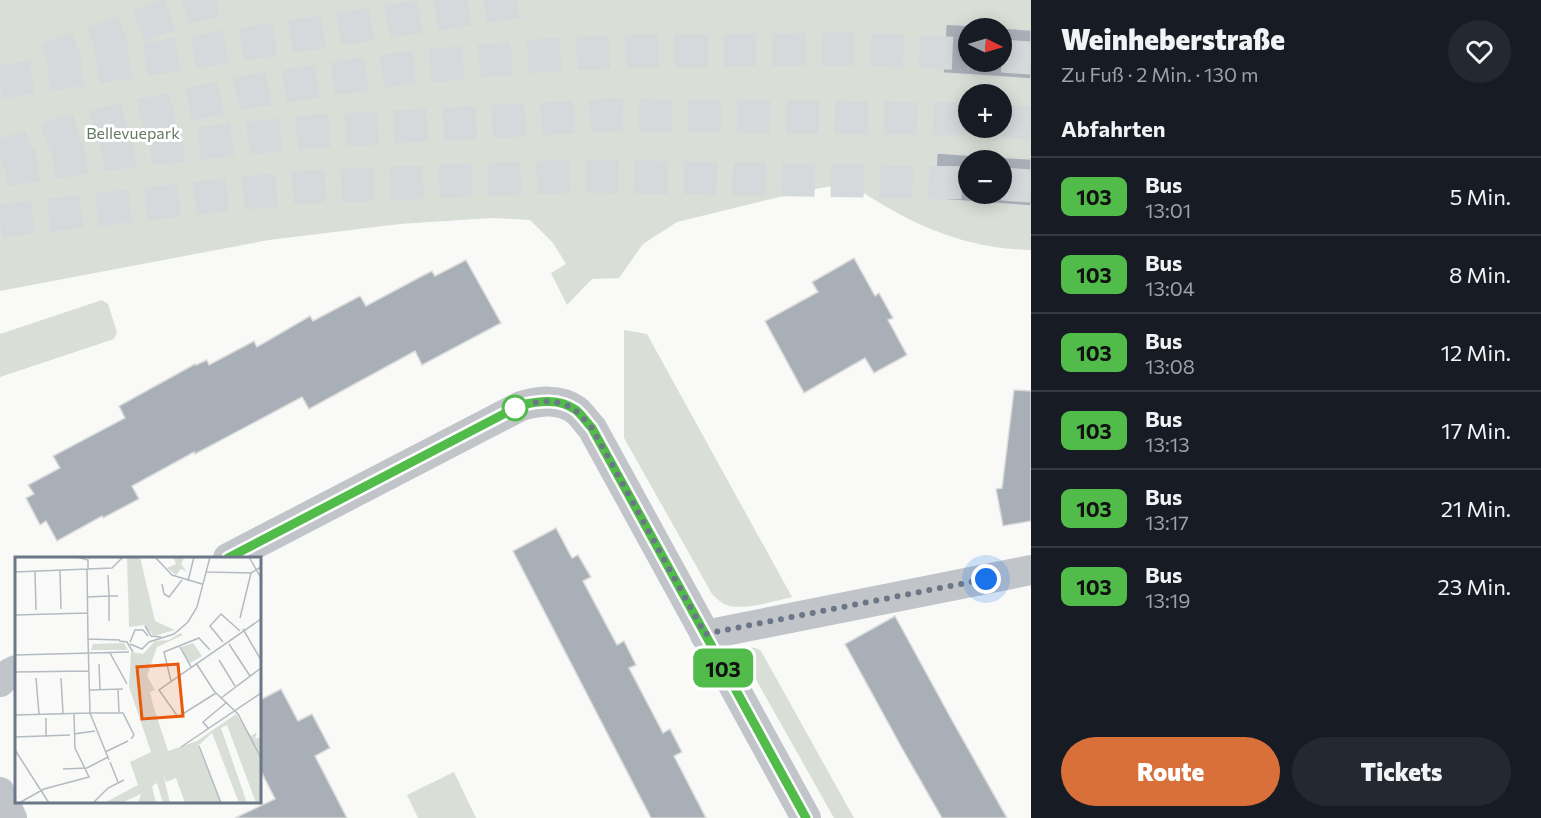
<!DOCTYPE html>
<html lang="de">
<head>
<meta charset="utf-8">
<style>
	:root { --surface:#171b24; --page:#242831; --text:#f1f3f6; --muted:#9ea1a6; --line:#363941; --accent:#d97039 }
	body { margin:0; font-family:Commissioner,sans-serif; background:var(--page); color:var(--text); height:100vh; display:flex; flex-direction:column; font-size:22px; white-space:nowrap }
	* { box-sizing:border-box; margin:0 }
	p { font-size:20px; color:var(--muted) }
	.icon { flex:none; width:33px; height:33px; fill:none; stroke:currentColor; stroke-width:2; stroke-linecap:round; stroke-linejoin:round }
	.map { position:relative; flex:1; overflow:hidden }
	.panel { display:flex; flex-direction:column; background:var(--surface); width:510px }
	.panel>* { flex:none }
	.badge { padding:0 12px; border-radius:9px; font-size:21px; line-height:39px }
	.needle { width:39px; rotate:95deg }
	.controls { position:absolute; left:958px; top:18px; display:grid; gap:12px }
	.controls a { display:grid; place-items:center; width:54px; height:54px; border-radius:50%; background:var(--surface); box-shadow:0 3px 15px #0003; font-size:30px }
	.you { position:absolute; width:30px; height:30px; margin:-15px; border:4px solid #fff; border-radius:50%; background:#1a73e8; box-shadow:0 0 0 9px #1a73e833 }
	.map>.badge { position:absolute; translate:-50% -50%; box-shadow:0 0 0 3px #fff }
	h2 { padding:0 30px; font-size:22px; line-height:54px }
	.round { display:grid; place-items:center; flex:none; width:63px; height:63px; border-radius:32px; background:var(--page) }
	.overview { display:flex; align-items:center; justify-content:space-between; height:102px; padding:0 30px }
	h1 { font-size:28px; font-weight:800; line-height:45px }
	.primary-button { display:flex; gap:12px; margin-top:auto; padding:12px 30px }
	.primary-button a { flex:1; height:69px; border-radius:36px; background:var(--accent); color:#fff; font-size:24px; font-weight:800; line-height:69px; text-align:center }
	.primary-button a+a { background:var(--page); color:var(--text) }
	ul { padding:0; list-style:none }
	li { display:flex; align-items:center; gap:18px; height:78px; padding:0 30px; border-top:2px solid var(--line) }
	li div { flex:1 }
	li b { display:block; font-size:22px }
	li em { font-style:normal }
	li .badge { min-width:66px; font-weight:700; text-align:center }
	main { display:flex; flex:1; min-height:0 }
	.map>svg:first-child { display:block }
</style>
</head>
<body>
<main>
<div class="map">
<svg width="1031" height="818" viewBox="0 0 1031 818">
	<rect width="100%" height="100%" fill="#f9faf8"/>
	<g fill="#d9ded7" fill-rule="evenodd">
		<path d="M0 0H1031V250C962 249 905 222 849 183L804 191 677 222 643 244 619 278 592 279 567 305 551 273 566 264 553 243 530 220 492 218 400 224 269 240 0 291ZM969 28H1002V62H969ZM969 94H1002V128H969ZM969 160H1002V194H969Z"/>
		<polygon points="102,300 108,304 117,332 114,339 0,377 0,334"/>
		<path d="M624 330 647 334 792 597C774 601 741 612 724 604 720 602 715 597 712 594L624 438Z"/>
		<polygon points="748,647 756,648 761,651 854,818 834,818 741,653"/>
		<polygon points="454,772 476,818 418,818 407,795"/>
	</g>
	<g fill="#a9afb7" stroke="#dbdcda" stroke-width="1.5" fill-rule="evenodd">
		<path d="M946 24 1031 30V79L943 73ZM969 28H1002V62H969Z"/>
		<path d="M937 153 1031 159V206L934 199ZM969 160H1002V194H969Z"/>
		<polygon points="854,258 875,296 879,293 893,318 888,320 907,355 874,373 865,358 804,393 765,321 818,292 812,282"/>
		<polygon points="466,260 501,323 422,365 415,351 309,409 302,397 195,454 194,452 132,486 139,499 103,518 102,516 57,541 46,521 40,525 26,498 34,494 28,485 60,468 53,456 125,418 119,406 195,364 196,365 207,360 209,365 254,341 257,347 310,316 313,321 360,296 366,306 422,276 432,271 435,276"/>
		<polygon points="1014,390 1031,391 1031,521 1003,526 996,489 1002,488"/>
		<polygon points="556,528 572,558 578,555 591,577 583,581 617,645 624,641 636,665 629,668 663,733 670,729 682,752 674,756 706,818 651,818 513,551"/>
		<polygon points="895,616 953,722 1007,818 942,818 903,750 845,644"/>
		<polygon points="281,689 298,721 312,714 330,748 315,756 347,818 235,818 275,799 260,769 260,700"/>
	</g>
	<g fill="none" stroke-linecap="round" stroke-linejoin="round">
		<g stroke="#d6d9dc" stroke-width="33" stroke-dasharray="33 16" stroke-linecap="butt">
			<polyline points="1002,56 1031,58"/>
			<polyline points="47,60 191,6 220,0"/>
			<polyline points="0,82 527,0"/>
			<polyline points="1002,121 1031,123"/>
			<polyline points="0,157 64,133 246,92 405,68 548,55 638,51 862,49 969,54"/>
			<polyline points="5,170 114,153 304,132 613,115 969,119"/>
			<polyline points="1002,184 1031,186"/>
			<polyline points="0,221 206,197 306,187 577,176 969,183"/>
		</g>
		<g stroke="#c1c5c9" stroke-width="30">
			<path d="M228 558 521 406C539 401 559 398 576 410 582 415 587 423 592 428L806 818"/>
			<polyline points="705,635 1031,570"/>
			<polyline points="0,682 10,673 16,670"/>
			<polyline points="0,792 12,818"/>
		</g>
	</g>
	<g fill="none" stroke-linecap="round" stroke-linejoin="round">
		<g stroke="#fff" stroke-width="14">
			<path id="line" d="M228 558 521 405C539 401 559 398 576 410 582 415 587 423 592 428L806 818"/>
		</g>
		<use href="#line" stroke="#51bc4a" stroke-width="9"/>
		<path stroke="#6b7787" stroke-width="6" stroke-dasharray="0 10.8" d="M515 408C534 401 557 397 575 410 581 415 587 423 592 428L705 634 986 579"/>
	</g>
	<circle fill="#fff" stroke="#51bc4a" stroke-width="3" cx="515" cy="408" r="12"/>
	<g text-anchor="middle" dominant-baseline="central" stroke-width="6" stroke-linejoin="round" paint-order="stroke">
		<g font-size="16" fill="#667965" stroke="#fff">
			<text x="133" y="132">Bellevuepark</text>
		</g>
	</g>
	<g transform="translate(15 557)">
		<rect width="246" height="246" fill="#f9faf8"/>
		<path d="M112 0H125L140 64 160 73 139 79 129 68 114 70ZM158 0 177 1H169L166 7 172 15 166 12 161 18 152 11 161 7ZM165 76 168 78 142 90 132 119 140 133 135 135 138 148 153 194 182 184 221 157 236 179 242 175 240 182 246 180V246H241L212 168 206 171 232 246H224L197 176 183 189 206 246H170L156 207 161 221 151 225 148 217 155 246H148L142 226 137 229 141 246H123L126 237 106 246H89L123 228 115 205 136 195 114 130 116 95 128 97 140 84 154 83ZM109 86 113 93H76L78 87ZM178 86 187 99 174 107 166 90Z" fill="#d9ded7"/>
		<path fill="none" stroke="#b3bac1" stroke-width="1.5" d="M62 0 73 3V13M140 0 157 18 187 27M234 0 246 21M72 13 73 82M45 14 46 52M0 15 97 11 108 0M20 15 21 53M192 15 236 16 246 10M93 18 94 39H103M173 24 179 0M147 27 149 37 154 40 167 23M72 40 94 39V64M0 58 72 56M225 61 236 16M130 69 136 79 146 80M228 72 246 103M73 82 105 83M104 84 112 85 118 95M115 85 120 73H128L133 79M208 85 195 69 206 57 225 74M115 87 127 92 134 85 159 77 173 65 182 50 195 0M214 87 235 119M165 90 176 110M95 96 112 127M0 98 114 95M204 103 220 129M181 106 199 134 223 157 246 201M84 107 85 132M0 115 74 114M21 121 24 157M46 121 48 156M156 124 149 95 184 81 195 93M75 133 108 132M103 133 104 155M201 136 163 160 144 133 246 62M206 141 246 111M0 158 75 156 73 82M31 161V180M194 172 188 165 212 145M59 177 80 174M0 180 55 178M184 189 206 246M166 190 246 136M0 193 34 246M90 195 113 184M94 203 75 156H108L119 178 116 182M95 205 103 225M48 212 72 211 93 200M4 246 29 232 74 220 60 191 59 157M78 246 93 231 109 223"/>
		<path fill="#e8590c" fill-opacity="0.15" stroke="#e8590c" stroke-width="3" d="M163 107 168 159 127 162 122 110Z"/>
		<rect width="246" height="246" fill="none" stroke="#6b7787" stroke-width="3"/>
	</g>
</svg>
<div class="controls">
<a><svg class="needle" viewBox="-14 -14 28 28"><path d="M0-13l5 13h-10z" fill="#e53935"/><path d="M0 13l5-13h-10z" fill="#9ea1a6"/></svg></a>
<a>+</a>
<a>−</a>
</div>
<div class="you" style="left:986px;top:579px"></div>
<b class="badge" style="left:723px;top:668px;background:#51bc4a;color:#111">103</b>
</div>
<section class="panel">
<div class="overview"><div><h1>Weinheberstraße</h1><p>Zu Fuß · 2 Min. · 130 m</p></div><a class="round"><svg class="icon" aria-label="heart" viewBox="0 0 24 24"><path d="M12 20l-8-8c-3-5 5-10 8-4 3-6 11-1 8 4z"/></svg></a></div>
<h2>Abfahrten</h2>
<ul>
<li><span class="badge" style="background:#51bc4a;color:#111">103</span><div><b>Bus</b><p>13:01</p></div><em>5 Min.</em></li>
<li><span class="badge" style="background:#51bc4a;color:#111">103</span><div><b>Bus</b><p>13:04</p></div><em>8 Min.</em></li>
<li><span class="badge" style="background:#51bc4a;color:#111">103</span><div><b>Bus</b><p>13:08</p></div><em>12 Min.</em></li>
<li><span class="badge" style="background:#51bc4a;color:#111">103</span><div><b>Bus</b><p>13:13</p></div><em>17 Min.</em></li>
<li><span class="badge" style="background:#51bc4a;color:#111">103</span><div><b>Bus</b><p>13:17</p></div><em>21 Min.</em></li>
<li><span class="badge" style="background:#51bc4a;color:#111">103</span><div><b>Bus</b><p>13:19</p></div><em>23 Min.</em></li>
</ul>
<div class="primary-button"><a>Route</a><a>Tickets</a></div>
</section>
</main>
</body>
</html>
